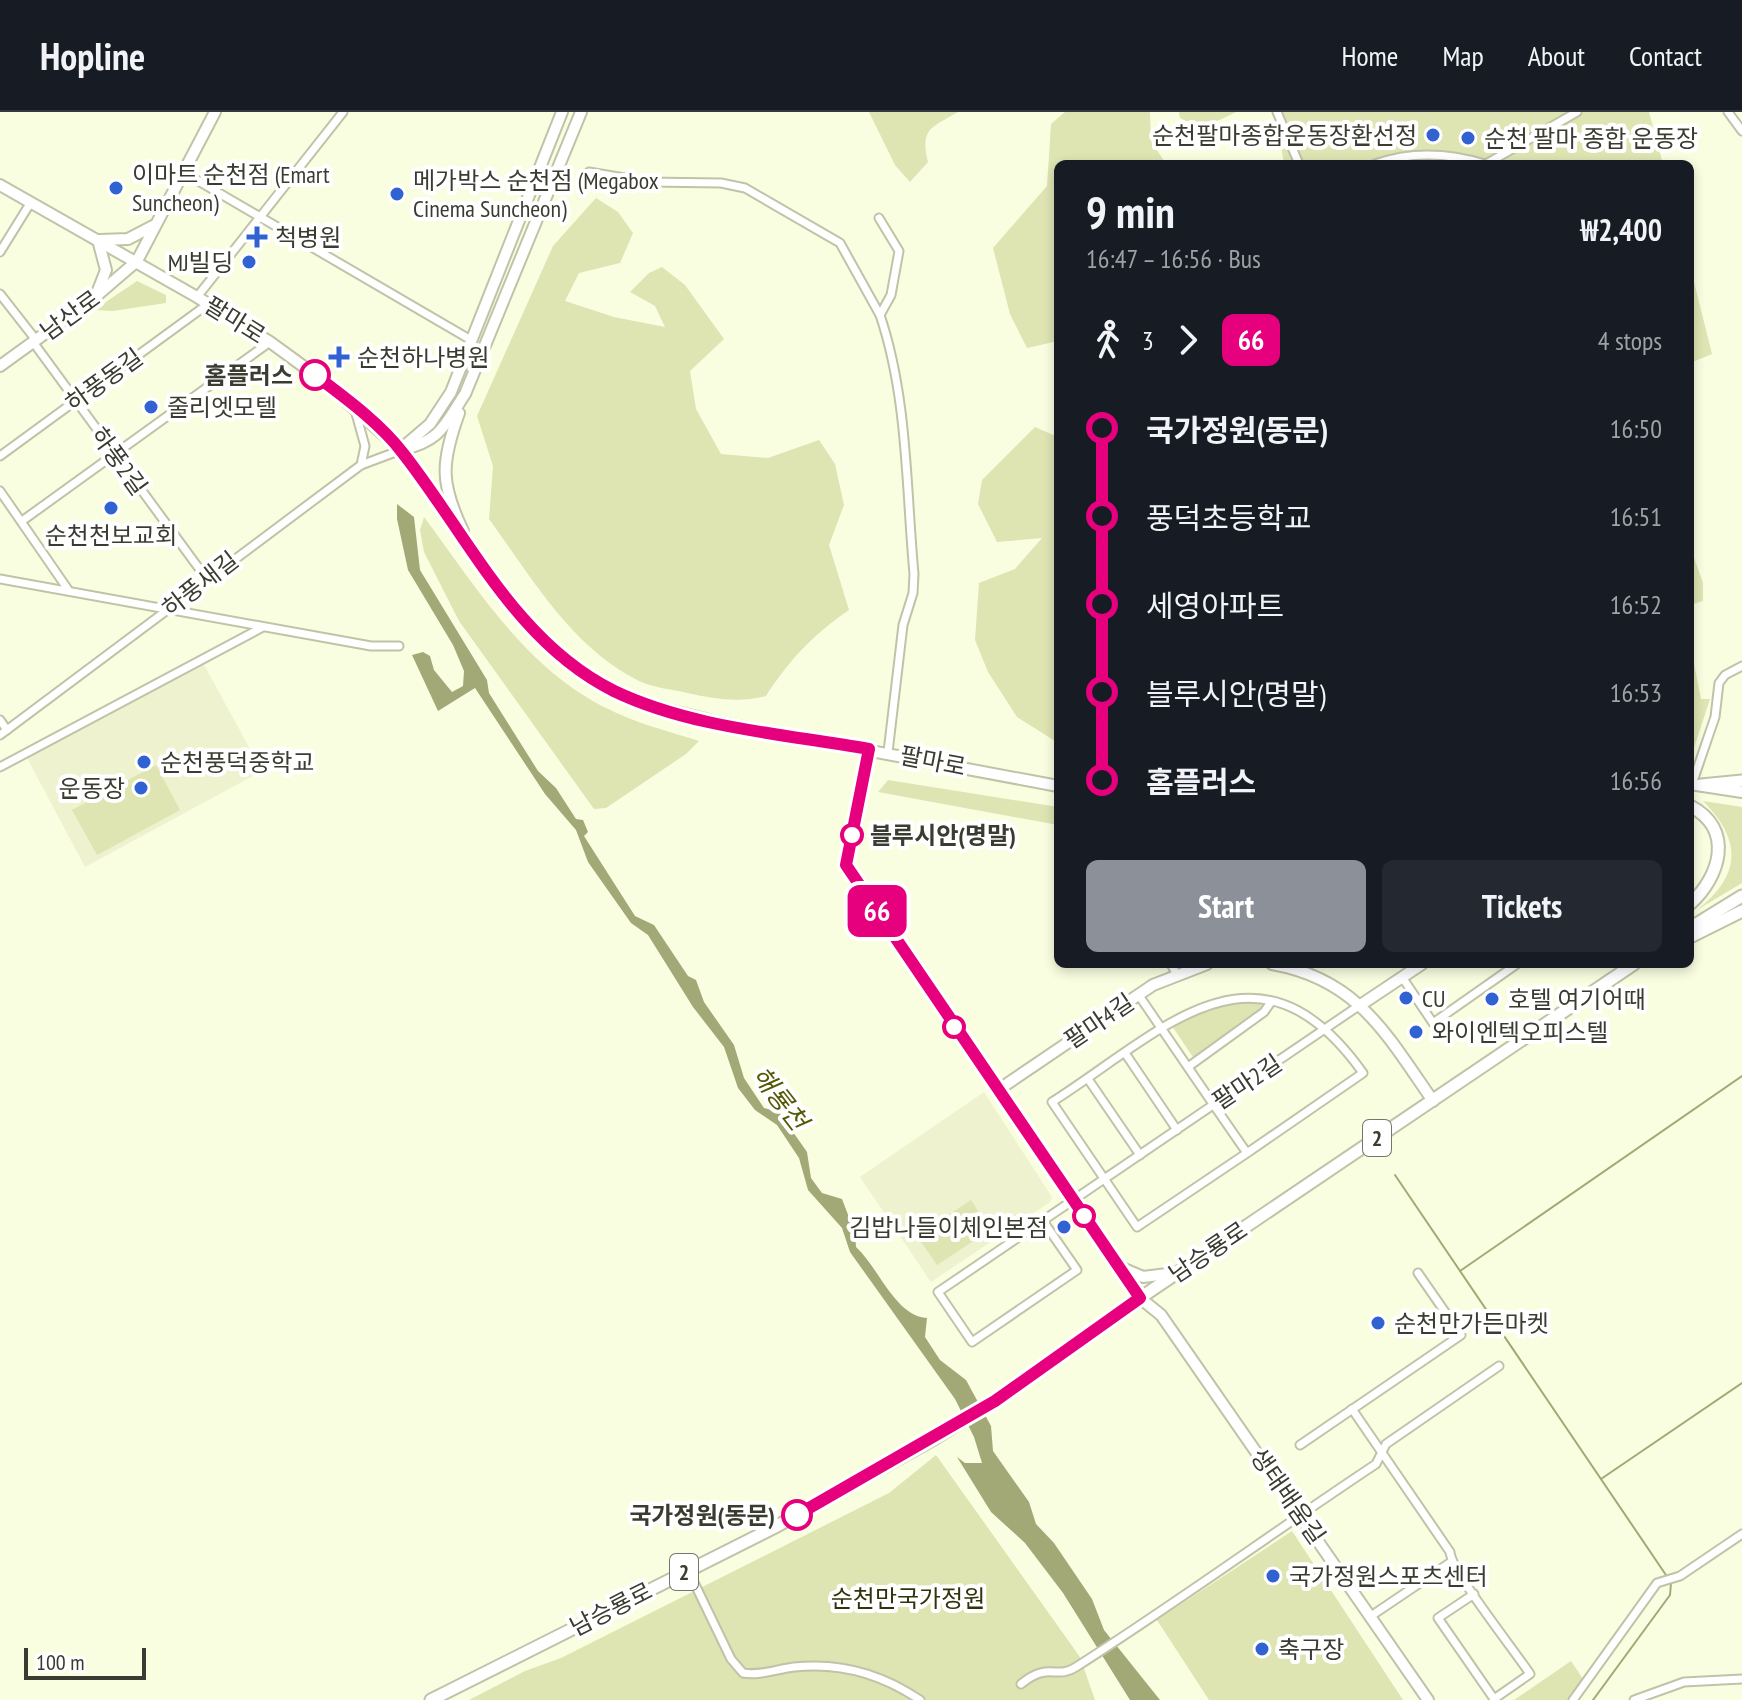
<!DOCTYPE html>
<html lang="en">
<head>
<meta charset="utf-8">
<style>
	:root { --surface:#171b24; --page:#242831; --text:#f1f3f6; --muted:#9ea1a6; --line:#363941; --accent:#8c9099 }
	body { margin:0; font-family:"PT Sans Narrow","Noto Sans KR",sans-serif; background:var(--page); color:var(--text); height:100vh; display:flex; flex-direction:column; font-size:30px; white-space:nowrap }
	* { box-sizing:border-box; margin:0 }
	p { font-size:26px; color:var(--muted) }
	.icon { flex:none; width:44px; height:44px; fill:none; stroke:currentColor; stroke-width:2; stroke-linecap:round; stroke-linejoin:round }
	.map { position:relative; flex:1; overflow:hidden }
	.drawer { position:absolute; left:1054px; top:48px; width:640px; height:808px; display:flex; flex-direction:column; background:var(--surface); border-radius:12px; box-shadow:0 4px 12px #0003 }
	.drawer>* { flex:none }
	.badge { padding:0 16px; border-radius:12px; font-size:28px; line-height:52px }
	.scale { position:absolute; left:24px; bottom:20px; width:122px; box-sizing:border-box; padding-left:8px; border:4px solid #3b3c31; border-top:0; font-size:22px; line-height:28px; white-space:nowrap; color:#3b3c31; -webkit-text-stroke:6px #fff; paint-order:stroke }
	.map>.badge { position:absolute; translate:-50% -50%; box-shadow:0 0 0 4px #fff }
	.legs { display:flex; align-items:center; gap:12px; height:88px; padding:0 32px; font-size:26px }
	.legs p { margin-inline-start:auto }
	.summary { display:flex; align-items:center; justify-content:space-between; height:136px; padding:0 32px }
	h1 { font-size:44px; font-weight:800; line-height:60px }
	.action { display:flex; gap:16px; margin-top:auto; padding:16px 32px }
	.action a { flex:1; height:92px; border-radius:12px; background:var(--accent); color:#fff; font-size:32px; font-weight:800; line-height:92px; text-align:center }
	.action a+a { background:var(--page); color:var(--text) }
	ul { padding:0 32px; list-style:none }
	li { display:flex; align-items:center; gap:28px; height:88px; font-size:30px }
	li i { display:grid; place-items:center; width:12px; height:100%; margin:0 10px; background:currentColor }
	li i::after { content:''; width:20px; height:20px; margin:-10px; border:6px solid; border-radius:50%; background:var(--surface) }
	li p { margin-inline-start:auto }
	li:first-child i { background:linear-gradient(#0000 50%,currentColor 0) }
	li:last-child i { background:linear-gradient(currentColor 50%,#0000 0) }
	header { display:flex; align-items:center; gap:48px; box-sizing:border-box; height:112px; padding:0 40px; background:var(--surface); border-bottom:2px solid var(--line) }
	header strong { font-size:38px }
	nav { display:flex; gap:44px; margin-inline-start:auto; font-size:28px }
	.map>svg:first-child { display:block }
</style>
</head>
<body>
<header>
<strong>Hopline</strong>
<nav><a>Home</a><a>Map</a><a>About</a><a>Contact</a></nav>
</header>
<div class="map">
<svg width="1742" height="1588" viewBox="0 0 1742 1588">
	<rect width="100%" height="100%" fill="#fafee1"/>
	<g fill="#eef2ce">
		<polygon points="202,549 262,659 85,755 25,642"/>
		<polygon points="984,980 1052,1085 1050,1090 931,1170 860,1065"/>
	</g>
	<g fill="#dee4b2">
		<path d="M869 0H958C931 16 920 16 928 50L910 70 895 53Z"/>
		<polygon points="1065,0 1150,0 1151,29 1166,52 1058,52 1058,229 1027,236 1010,202 993,136 1047,74 1051,12"/>
		<path d="M1179 0H1236C1215 11 1202 17 1180 6Z"/>
		<polygon points="1275,0 1649,0 1663,52 1284,52"/>
		<path d="M596 86 618 100 633 121 620 151 579 161 565 189 614 205 665 215 655 194 630 180 649 161 662 155 685 173 724 227 690 259 696 297 721 342 768 346 819 328 835 352 844 393 829 433 849 498C814 522 789 548 766 584 738 591 716 587 687 581 672 577 653 576 639 569 571 535 532 466 489 407L493 354 477 304 553 134Z"/>
		<polygon points="1690,154 1712,242 1690,251"/>
		<polygon points="137,169 166,183 166,191 113,199 94,198"/>
		<polygon points="1035,315 1058,325 1058,631 1017,605 988,560 975,528 979,471 1015,457 1042,426 997,430 978,392 982,368"/>
		<path d="M424 405C477 476 524 555 606 596 635 611 668 619 699 629L686 642 606 696 594 697 459 509 424 440 420 418Z"/>
		<polygon points="1690,434 1703,471 1703,489 1690,493"/>
		<polygon points="1690,532 1701,587 1710,587 1690,648"/>
		<polygon points="156,653 180,698 97,743 72,698"/>
		<polygon points="888,668 1058,695 1058,713 878,680"/>
		<path d="M1703 689 1742 695V771L1697 798C1742 763 1742 728 1703 689Z"/>
		<polygon points="1239,889 1261,890 1262,897 1193,945 1172,914 1199,899"/>
		<polygon points="971,1088 990,1118 937,1153 917,1124"/>
		<polygon points="936,1343 1080,1545 1095,1588 469,1588 525,1559 561,1546 889,1381"/>
		<polygon points="1292,1419 1403,1588 1209,1588 1157,1508"/>
		<polygon points="1571,1549 1585,1570 1571,1588 1514,1588"/>
	</g>
	<path fill="#a3a877" d="M397 392 414 405 420 458 487 568 489 581 538 659 556 676 576 707 583 708 588 720 584 724 635 804 654 813 688 864 696 868 704 890 734 933 744 966 764 996 779 1000 807 1040 811 1066 822 1081 842 1087 855 1121 856 1135C879 1156 895 1204 927 1206L925 1225 940 1248 966 1268 991 1314 993 1339 1029 1390 1036 1412 1054 1431 1092 1487 1104 1518 1160 1588H1130L1063 1481 1025 1431 991 1400 957 1345 965 1351H982L974 1325 955 1287 850 1140 842 1116 808 1078 799 1046 777 1013 755 998 738 976 724 935 693 895 648 823 631 811 588 750 576 718 545 682 475 576 438 599 412 543 423 540 430 544 434 558 452 580 463 574 464 559 453 533 408 458 397 407Z"/>
	<g fill="none" stroke-linecap="round" stroke-linejoin="round">
		<g stroke="#a3a877" stroke-width="2">
			<polyline points="1395,1063 1668,1466"/>
			<polyline points="1460,1159 1742,964"/>
			<polyline points="1601,1367 1742,1271"/>
			<polyline points="1593,1588 1670,1483 1671,1471"/>
		</g>
		<g stroke="#c0c3a8" stroke-width="11">
			<g id="street">
				<polyline points="1277,0 1299,52"/>
				<polyline points="1728,0 1742,19"/>
				<path d="M1375 52C1411 39 1449 41 1485 52"/>
				<polyline points="1486,52 1577,0"/>
				<polyline points="183,60 471,228"/>
				<polyline points="589,60 648,70 721,71 745,76 840,131 880,203"/>
				<path d="M879 106 899 139 891 183 880 203C908 286 906 377 914 462L913 481 903 513 888 640"/>
				<polyline points="0,140 31,90"/>
				<polyline points="0,182 36,228"/>
				<polyline points="197,185 343,0"/>
				<polyline points="33,230 206,466"/>
				<polyline points="355,298 365,334 361,353"/>
				<polyline points="0,344 208,192"/>
				<polyline points="0,379 69,479"/>
				<polyline points="22,409 270,230"/>
				<polyline points="0,467 371,534 399,534"/>
				<polyline points="0,608 7,618"/>
				<polyline points="0,623 361,353 401,338"/>
				<polyline points="0,655 263,515"/>
				<polyline points="1692,672 1715,605 1719,571 1725,563 1742,554"/>
				<polyline points="1171,852 1176,861"/>
				<polyline points="1402,865 1433,911 1517,852"/>
				<path d="M1138 882C1174 935 1210 988 1247 1041L1137 1115 1052 990C1162 920 1257 812 1363 961L1247 1041"/>
				<polyline points="1125,941 1177,1018"/>
				<polyline points="1188,955 1264,900 1271,890"/>
				<polyline points="1088,967 1140,1043"/>
				<polyline points="1043,1109 1077,1158 972,1230 938,1180 1360,893"/>
				<path d="M1352 1297 1450 1440C1451 1459 1515 1539 1530 1562L1494 1587 1438 1506 1474 1482"/>
				<polyline points="1300,1333 1461,1223 1418,1161"/>
				<path d="M688 1458 731 1547 743 1561C760 1564 777 1557 794 1555 840 1550 882 1562 920 1588"/>
				<polyline points="1371,1504 1451,1450"/>
				<path d="M1021 1572C1049 1549 1056 1568 1076 1555 1178 1490 1275 1419 1376 1352L1386 1332 1499 1254"/>
				<polyline points="1573,1588 1657,1471 1680,1464 1742,1422"/>
				<polyline points="1634,1588 1684,1570 1742,1567"/>
			</g>
		</g>
		<g stroke="#c0c3a8" stroke-width="14">
			<g id="secondary">
				<polyline points="0,73 197,185 270,230 322,268 401,338 484,456 539,524 583,560 613,578 653,594 721,611 1058,674"/>
				<polyline points="100,128 128,127 153,114"/>
				<polyline points="97,181 106,158 98,128"/>
				<polyline points="0,254 94,186 137,149 215,0"/>
				<path d="M459 301C441 351 440 371 463 419"/>
				<polyline points="402,336 430,312 451,280 562,0"/>
				<path d="M401 338C441 329 444 314 465 282L581 0"/>
				<polyline points="869,637 846,753 1140,1186 1161,1203 1428,1588"/>
				<polyline points="1690,672 1742,680"/>
				<path d="M1272 852C1358 867 1387 923 1433 989"/>
				<polyline points="1362,892 1422,852"/>
				<polyline points="998,978 1153,873 1207,852"/>
				<polyline points="1122,1156 1143,1165 1175,1161"/>
			</g>
		</g>
		<g stroke="#c0c3a8" stroke-width="15">
			<g id="primary">
				<polyline points="1701,673 1742,669"/>
				<path d="M1690 694C1735 717 1720 765 1690 792"/>
				<polyline points="1690,816 1742,784"/>
				<polyline points="1690,825 1742,799"/>
				<polyline points="431,1588 777,1414 934,1327 995,1289 1140,1186 1634,852"/>
			</g>
		</g>
		<use href="#street" stroke="#fff" stroke-width="7"/>
		<use href="#secondary" stroke="#fff" stroke-width="10"/>
		<use href="#primary" stroke="#fff" stroke-width="11"/>
	</g>
	<g fill="none" stroke-linecap="round" stroke-linejoin="round">
		<g stroke="#fff" stroke-width="18">
			<path id="line-1" d="M315 263C344 285 380 311 402 340 467 422 515 530 614 579 691 616 785 622 869 637L846 753 1140 1186 995 1289 797 1403"/>
		</g>
		<use href="#line-1" stroke="#e6007e" stroke-width="12"/>
	</g>
	<g fill="#3162d1" stroke="#fff" stroke-width="3">
		<circle cx="1433" cy="23" r="8"/>
		<circle cx="1468" cy="26" r="8"/>
		<circle cx="116" cy="76" r="8"/>
		<circle cx="397" cy="82" r="8"/>
		<path d="M253 113h8v8h8v8h-8v8h-8v-8h-8v-8h8z"/>
		<circle cx="249" cy="150" r="8"/>
		<path d="M335 233h8v8h8v8h-8v8h-8v-8h-8v-8h8z"/>
		<circle cx="151" cy="295" r="8"/>
		<circle cx="111" cy="396" r="8"/>
		<circle cx="144" cy="650" r="8"/>
		<circle cx="141" cy="676" r="8"/>
		<circle cx="1406" cy="886" r="8"/>
		<circle cx="1492" cy="887" r="8"/>
		<circle cx="1416" cy="920" r="8"/>
		<circle cx="1064" cy="1115" r="8"/>
		<circle cx="1378" cy="1211" r="8"/>
		<circle cx="1273" cy="1464" r="8"/>
		<circle cx="1262" cy="1537" r="8"/>
	</g>
	<g fill="#fff" stroke="#e6007e" stroke-width="4">
		<circle cx="315" cy="263" r="14"/>
		<circle cx="852" cy="723" r="10"/>
		<circle cx="954" cy="915" r="10"/>
		<circle cx="1084" cy="1104" r="10"/>
		<circle cx="797" cy="1403" r="14"/>
	</g>
	<g text-anchor="middle" dominant-baseline="central" stroke-width="8" stroke-linejoin="round" paint-order="stroke">
		<g fill="#fff" stroke="#76766f" stroke-width="2">
			<rect x="1363" y="1008" width="28" height="36" rx="6"/>
			<rect x="670" y="1442" width="28" height="36" rx="6"/>
		</g>
		<g font-size="22" font-weight="bold" fill="#3b3c31">
			<text x="1377" y="1026">2</text>
			<text x="684" y="1460">2</text>
		</g>
		<g font-size="24" fill="#3b3c31" stroke="#fff" text-anchor="start">
			<text x="1417" y="23" text-anchor="end">순천팔마종합운동장환선정</text>
			<text x="1484" y="26">순천 팔마 종합 운동장</text>
			<text x="132" y="62">이마트 순천점 (Emart<tspan x="132" dy="28">Suncheon)</tspan></text>
			<text x="413" y="68">메가박스 순천점 (Megabox<tspan x="413" dy="28">Cinema Suncheon)</tspan></text>
			<text x="275" y="125">척병원</text>
			<text x="233" y="150" text-anchor="end">MJ빌딩</text>
			<text x="357" y="245">순천하나병원</text>
			<text x="167" y="295">줄리엣모텔</text>
			<text x="111" y="423" text-anchor="middle">순천천보교회</text>
			<text x="160" y="650">순천풍덕중학교</text>
			<text x="125" y="676" text-anchor="end">운동장</text>
			<text x="1422" y="886">CU</text>
			<text x="1508" y="887">호텔 여기어때</text>
			<text x="1432" y="920">와이엔텍오피스텔</text>
			<text x="1048" y="1115" text-anchor="end">김밥나들이체인본점</text>
			<text x="1394" y="1211">순천만가든마켓</text>
			<text x="1289" y="1464">국가정원스포츠센터</text>
			<text x="1278" y="1537">축구장</text>
		</g>
		<g font-size="24" fill="#3b3c31" stroke="#fff">
			<text transform="translate(70 203) rotate(-36)">남산로</text>
			<text transform="translate(235 208) rotate(32)">팔마로</text>
			<text transform="translate(104 268) rotate(-36)">하풍동길</text>
			<text transform="translate(119 349) rotate(54)">하풍2길</text>
			<text transform="translate(200 472) rotate(-38)">하풍새길</text>
			<text transform="translate(933 649) rotate(11)">팔마로</text>
			<text transform="translate(1099 909) rotate(-34)">팔마4길</text>
			<text transform="translate(1247 970) rotate(-34)">팔마2길</text>
			<text transform="translate(1208 1140) rotate(-34)">남승룡로</text>
			<text transform="translate(1288 1384) rotate(55)">생태배움길</text>
			<text transform="translate(611 1497) rotate(-27)">남승룡로</text>
		</g>
		<g font-size="24" font-weight="bold" fill="#3b3c31" stroke="#fff" text-anchor="end">
			<text x="293" y="263">홈플러스</text>
			<text x="870" y="723" text-anchor="start">블루시안(명말)</text>
			<text x="775" y="1403">국가정원(동문)</text>
		</g>
		<g font-size="24" fill="#30330b" stroke="#fff">
			<text x="908" y="1486">순천만국가정원</text>
		</g>
		<g font-size="26" font-style="italic" fill="#555905" stroke="#fff">
			<text transform="translate(780 986) rotate(52)">해룡천</text>
		</g>
	</g>
</svg>
<div class="scale">100 m</div>
<b class="badge" style="left:877px;top:799px;background:#e6007e;color:#fff">66</b>
<section class="drawer">
<div class="summary"><div><h1>9 min</h1><p>16:47 – 16:56 · Bus</p></div><b>₩2,400</b></div>
<div class="legs"><svg class="icon" aria-label="walk" viewBox="0 0 24 24"><circle cx="13" cy="4" r="2"/><path d="M13 8l-2 6 4 7M11 14l-3 7M7 12l3-4h3l4 4"/></svg>3<svg class="icon" aria-label="forward" viewBox="0 0 24 24"><path d="M9 5l7 7-7 7"/></svg><b class="badge" style="background:#e6007e;color:#fff">66</b><p>4 stops</p></div>
<ul>
<li><i style="color:#e6007e"></i><b>국가정원(동문)</b><p>16:50</p></li>
<li><i style="color:#e6007e"></i><span>풍덕초등학교</span><p>16:51</p></li>
<li><i style="color:#e6007e"></i><span>세영아파트</span><p>16:52</p></li>
<li><i style="color:#e6007e"></i><span>블루시안(명말)</span><p>16:53</p></li>
<li><i style="color:#e6007e"></i><b>홈플러스</b><p>16:56</p></li>
</ul>
<div class="action"><a>Start</a><a>Tickets</a></div>
</section>
</div>
</body>
</html>
